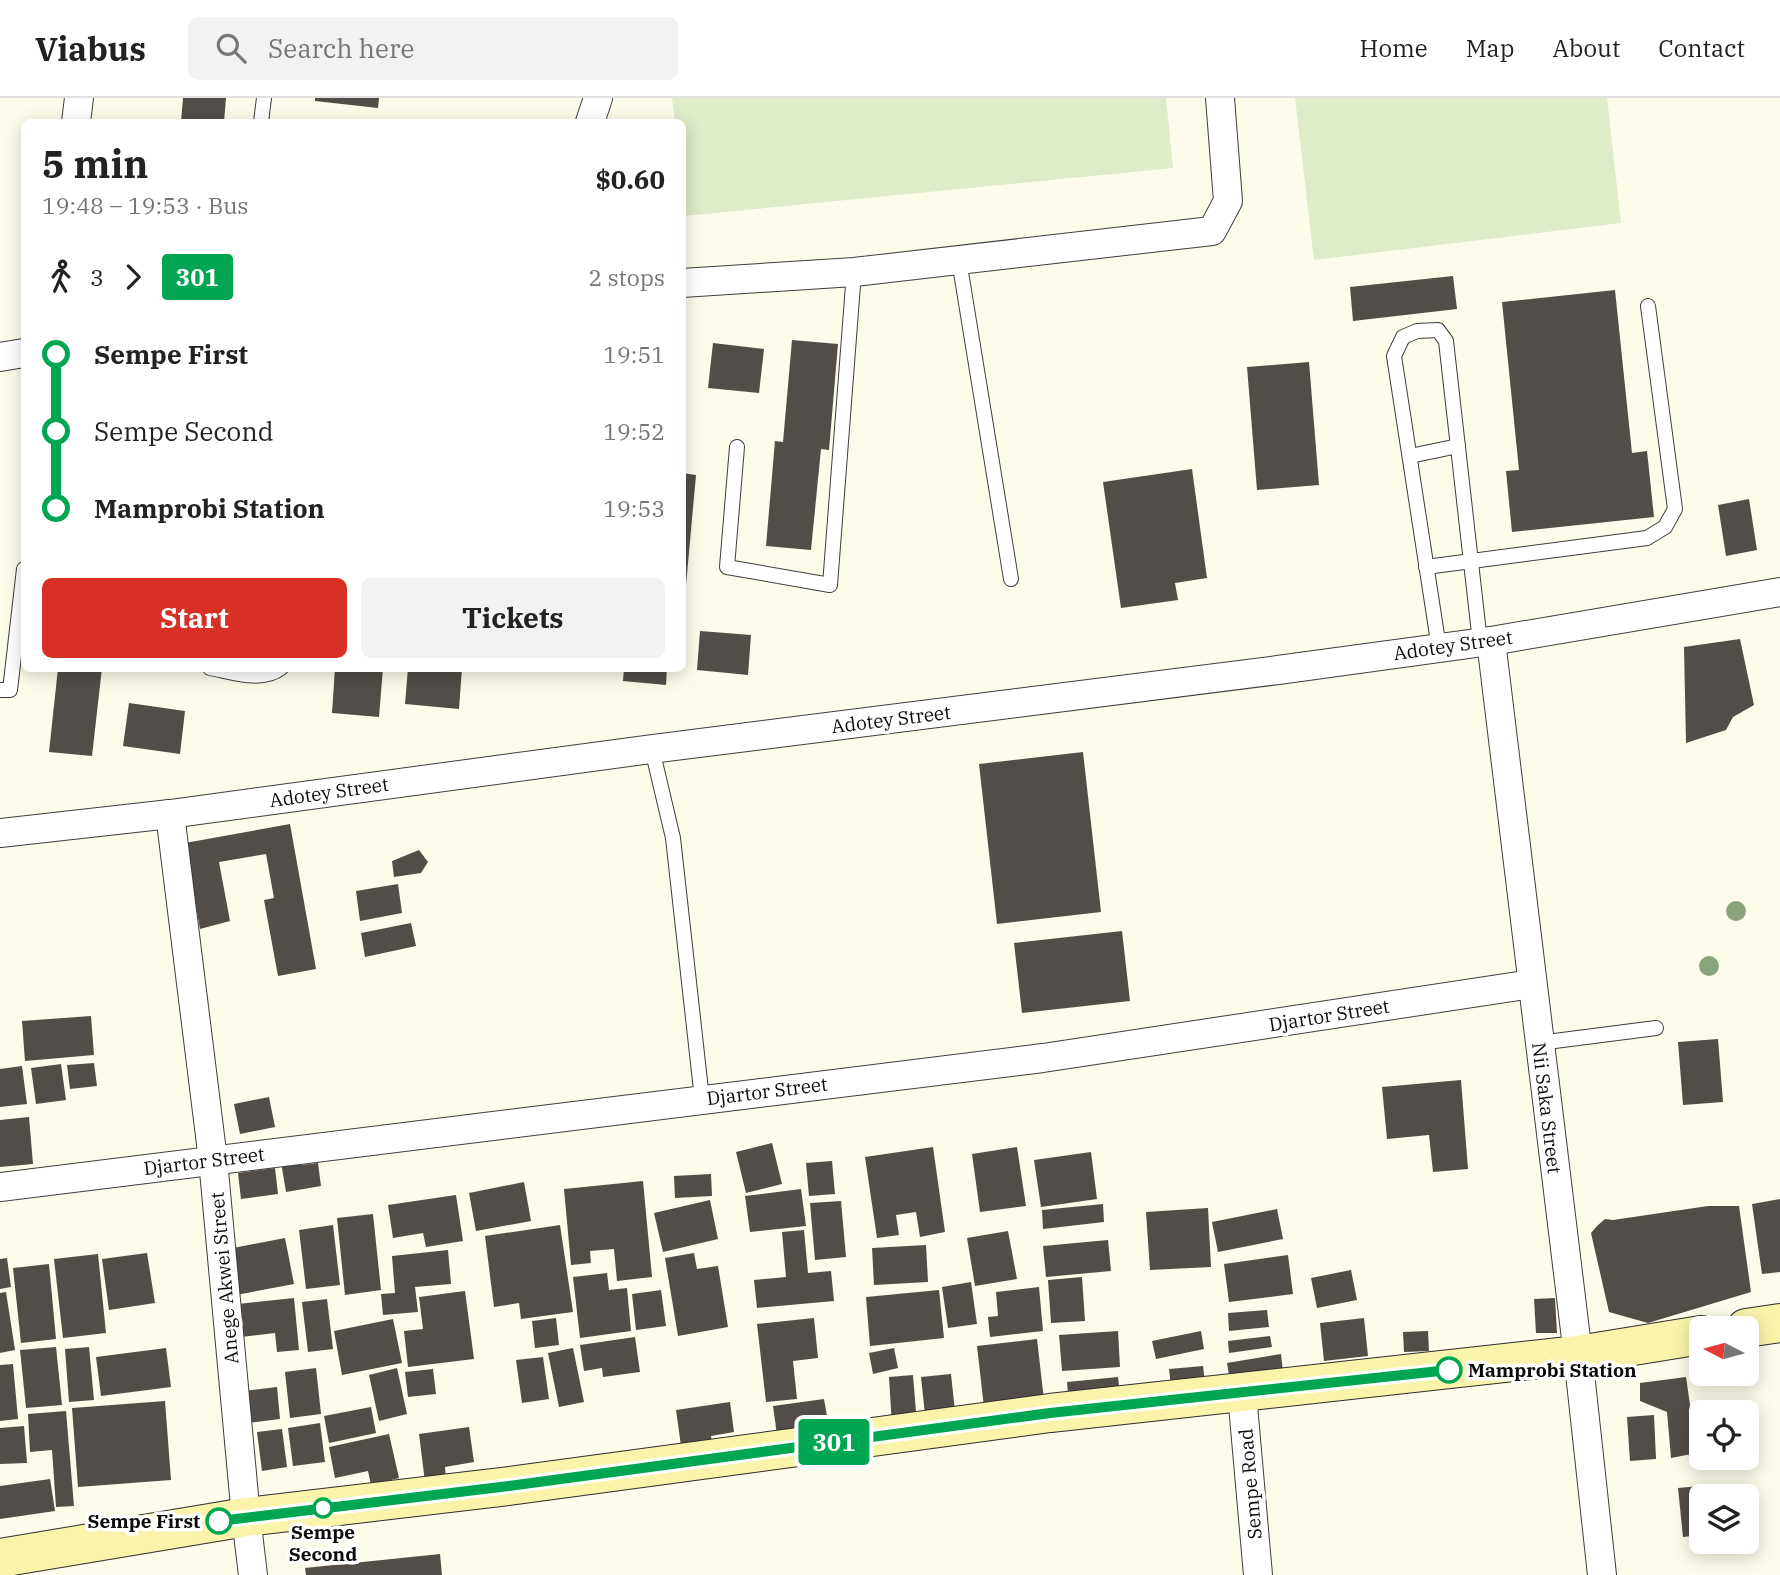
<!DOCTYPE html>
<html lang="en">
<head>
<meta charset="utf-8">
<style>
	:root { --surface:#fff; --page:#f2f2f2; --text:#222; --muted:#767676; --line:#e0e0e0; --accent:#d93025 }
	body { margin:0; font-family:"IBM Plex Serif",serif; background:var(--page); color:var(--text); height:100vh; display:flex; flex-direction:column; font-size:26px; white-space:nowrap }
	* { box-sizing:border-box; margin:0 }
	p { font-size:23px; color:var(--muted) }
	.icon { flex:none; width:38px; height:38px; fill:none; stroke:currentColor; stroke-width:2; stroke-linecap:round; stroke-linejoin:round }
	.map { position:relative; flex:1; overflow:hidden }
	.drawer { position:absolute; left:21px; top:21px; width:665px; height:553px; display:flex; flex-direction:column; background:var(--surface); border-radius:10px; box-shadow:0 4px 18px #0003 }
	.drawer>* { flex:none }
	.badge { padding:0 14px; border-radius:5px; font-size:24px; line-height:46px }
	.needle { width:46px; rotate:276deg }
	.fabs { position:absolute; left:1689px; top:1218px; display:grid; gap:14px }
	.fabs a { display:grid; place-items:center; width:70px; height:70px; border-radius:10px; background:var(--surface); box-shadow:0 4px 18px #0003; font-size:35px }
	.map>.badge { position:absolute; translate:-50% -50%; box-shadow:0 0 0 4px #fff }
	.legs { display:flex; align-items:center; gap:10px; height:77px; padding:0 21px; font-size:23px }
	.legs p { margin-inline-start:auto }
	.overview { display:flex; align-items:center; justify-content:space-between; height:119px; padding:0 21px }
	h1 { font-size:38px; font-weight:800; line-height:52px }
	.cta { display:flex; gap:14px; margin-top:auto; padding:14px 21px }
	.cta a { flex:1; height:80px; border-radius:10px; background:var(--accent); color:#fff; font-size:28px; font-weight:800; line-height:80px; text-align:center }
	.cta a+a { background:var(--page); color:var(--text) }
	ul { padding:0 21px; list-style:none }
	li { display:flex; align-items:center; gap:24px; height:77px; font-size:26px }
	li i { display:grid; place-items:center; width:10px; height:100%; margin:0 9px; background:currentColor }
	li i::after { content:''; width:18px; height:18px; margin:-9px; border:5px solid; border-radius:50%; background:var(--surface) }
	li p { margin-inline-start:auto }
	li:first-child i { background:linear-gradient(#0000 50%,currentColor 0) }
	li:last-child i { background:linear-gradient(currentColor 50%,#0000 0) }
	header { display:flex; align-items:center; gap:42px; box-sizing:border-box; height:98px; padding:0 35px; background:var(--surface); border-bottom:2px solid var(--line) }
	header strong { font-size:33px }
	nav { display:flex; gap:38px; margin-inline-start:auto; font-size:24px }
	.search { width:490px; height:63px; background:var(--page); display:flex; align-items:center; gap:18px; box-sizing:border-box; padding:0 24px; border-radius:10px; color:var(--muted); font-size:26px }
	.map>svg:first-child { display:block }
</style>
</head>
<body>
<header>
<strong>Viabus</strong>
<div class="search"><svg class="icon" aria-label="search" viewBox="0 0 24 24"><circle cx="10" cy="10" r="6"/><path d="M15 15l6 6"/></svg>Search here</div>
<nav><a>Home</a><a>Map</a><a>About</a><a>Contact</a></nav>
</header>
<div class="map">
<svg width="1780" height="1477" viewBox="0 0 1780 1477">
	<rect width="100%" height="100%" fill="#fdfbea"/>
	<g fill="#deecc8">
		<polygon points="672,0 1166,0 1173,70 684,118 682,24 675,24"/>
		<polygon points="1295,0 1607,0 1621,125 1314,162"/>
	</g>
	<g fill="#524d48">
		<polygon points="183,0 226,0 224,24 181,24"/>
		<polygon points="315,0 379,0 378,10 315,3"/>
		<polygon points="1453,178 1457,211 1353,223 1350,189"/>
		<polygon points="1615,192 1632,355 1647,353 1654,419 1512,434 1506,373 1519,372 1502,204"/>
		<polygon points="792,242 838,246 829,352 821,351 811,452 766,448 775,343 783,344"/>
		<polygon points="713,245 764,251 759,295 708,290"/>
		<polygon points="1309,264 1319,387 1257,392 1247,269"/>
		<polygon points="1192,371 1207,480 1175,485 1178,502 1121,510 1103,384"/>
		<polygon points="682,375 696,377 686,487 682,487"/>
		<polygon points="1749,401 1757,452 1726,458 1718,407"/>
		<polygon points="700,533 751,537 748,577 697,572"/>
		<polygon points="1740,541 1754,607 1733,619 1726,632 1686,645 1684,549"/>
		<polygon points="58,570 102,570 92,658 49,654"/>
		<polygon points="335,570 383,570 379,619 332,615"/>
		<polygon points="408,570 462,570 459,611 405,606"/>
		<polygon points="624,570 667,570 666,587 623,583"/>
		<polygon points="129,605 185,613 180,656 123,648"/>
		<polygon points="1083,654 1101,814 997,826 979,666"/>
		<polygon points="290,726 316,871 278,878 264,802 274,800 266,756 219,764 230,823 200,831 185,745"/>
		<polygon points="419,752 428,764 421,775 394,779 392,763"/>
		<polygon points="398,786 402,815 360,823 356,793"/>
		<polygon points="411,825 416,848 365,859 361,835"/>
		<polygon points="1122,833 1130,903 1022,915 1014,845"/>
		<polygon points="91,918 94,957 25,963 22,923"/>
		<polygon points="1718,941 1723,1004 1683,1007 1678,944"/>
		<polygon points="94,965 97,988 70,991 67,967"/>
		<polygon points="61,966 66,1002 36,1006 31,970"/>
		<polygon points="22,968 27,1006 0,1009 0,971"/>
		<polygon points="1461,982 1468,1071 1433,1074 1429,1037 1387,1041 1382,989"/>
		<polygon points="269,999 275,1029 240,1036 234,1006"/>
		<polygon points="29,1019 33,1066 0,1069 0,1022"/>
		<polygon points="772,1045 782,1086 746,1095 736,1054"/>
		<polygon points="933,1049 945,1134 920,1139 916,1114 896,1117 899,1137 877,1140 865,1059"/>
		<polygon points="1017,1049 1026,1108 980,1114 972,1056"/>
		<polygon points="1091,1054 1097,1101 1041,1109 1034,1062"/>
		<polygon points="300,1055 301,1067 318,1065 321,1088 286,1094 280,1058"/>
		<polygon points="832,1063 835,1096 809,1098 806,1065"/>
		<polygon points="275,1070 278,1096 241,1101 238,1075"/>
		<polygon points="711,1076 712,1098 675,1100 674,1078"/>
		<polygon points="643,1083 652,1179 617,1183 614,1151 590,1153 591,1165 571,1167 564,1091"/>
		<polygon points="524,1084 531,1123 476,1133 469,1095"/>
		<polygon points="801,1091 806,1128 750,1134 745,1098"/>
		<polygon points="456,1097 463,1143 426,1149 423,1135 393,1140 388,1107"/>
		<polygon points="1780,1101 1780,1174 1762,1176 1752,1106"/>
		<polygon points="710,1102 718,1141 663,1154 654,1115"/>
		<polygon points="841,1103 846,1159 815,1162 810,1105"/>
		<polygon points="1103,1106 1104,1124 1043,1131 1042,1112"/>
		<polygon points="1708,1108 1739,1108 1751,1194 1648,1225 1609,1214 1591,1135 1597,1128 1605,1121 1613,1122"/>
		<polygon points="1208,1110 1211,1169 1150,1172 1146,1114"/>
		<polygon points="1277,1111 1283,1141 1218,1154 1212,1124"/>
		<polygon points="373,1116 381,1192 345,1197 337,1120"/>
		<polygon points="333,1127 340,1187 306,1191 299,1132"/>
		<polygon points="560,1127 573,1214 521,1221 519,1205 494,1209 485,1138"/>
		<polygon points="804,1132 808,1175 831,1173 834,1203 757,1210 754,1182 786,1179 782,1134"/>
		<polygon points="1008,1133 1017,1181 975,1188 967,1140"/>
		<polygon points="285,1140 294,1186 236,1197 228,1151"/>
		<polygon points="1108,1142 1111,1173 1046,1179 1043,1148"/>
		<polygon points="926,1147 928,1184 874,1187 872,1150"/>
		<polygon points="448,1152 451,1186 415,1189 418,1214 383,1217 381,1196 395,1195 392,1158"/>
		<polygon points="147,1155 155,1205 109,1212 102,1161"/>
		<polygon points="694,1155 697,1171 718,1168 728,1229 678,1238 665,1160"/>
		<polygon points="98,1156 106,1235 63,1240 54,1161"/>
		<polygon points="1288,1157 1293,1196 1229,1204 1224,1166"/>
		<polygon points="7,1160 11,1189 0,1191 0,1161"/>
		<polygon points="49,1166 56,1241 21,1245 13,1170"/>
		<polygon points="1351,1172 1357,1202 1317,1210 1311,1180"/>
		<polygon points="607,1175 609,1192 627,1190 631,1233 580,1240 573,1179"/>
		<polygon points="1082,1179 1085,1223 1051,1225 1048,1182"/>
		<polygon points="971,1184 977,1226 948,1230 942,1189"/>
		<polygon points="1039,1189 1043,1233 990,1239 988,1219 998,1218 996,1194"/>
		<polygon points="661,1192 666,1228 636,1232 632,1196"/>
		<polygon points="939,1192 944,1240 870,1248 866,1199"/>
		<polygon points="465,1193 474,1261 408,1269 404,1233 423,1231 419,1199"/>
		<polygon points="6,1194 15,1252 0,1255 0,1195"/>
		<polygon points="294,1200 299,1252 277,1254 275,1235 241,1239 238,1206"/>
		<polygon points="1555,1200 1557,1235 1536,1235 1534,1201"/>
		<polygon points="327,1201 333,1251 308,1254 302,1204"/>
		<polygon points="1267,1212 1269,1229 1229,1233 1228,1215"/>
		<polygon points="556,1220 559,1247 535,1250 532,1223"/>
		<polygon points="814,1220 818,1260 793,1263 797,1301 766,1304 757,1226"/>
		<polygon points="1364,1220 1368,1258 1324,1263 1320,1225"/>
		<polygon points="393,1221 402,1265 342,1277 334,1233"/>
		<polygon points="1118,1233 1120,1269 1062,1273 1059,1237"/>
		<polygon points="1201,1233 1204,1251 1156,1261 1152,1243"/>
		<polygon points="1428,1233 1429,1253 1404,1254 1403,1234"/>
		<polygon points="1270,1238 1272,1249 1229,1255 1228,1243"/>
		<polygon points="635,1239 640,1274 603,1279 602,1270 584,1273 580,1247"/>
		<polygon points="1037,1241 1045,1311 985,1318 977,1248"/>
		<polygon points="56,1249 62,1307 26,1310 20,1252"/>
		<polygon points="89,1249 94,1302 69,1304 65,1251"/>
		<polygon points="166,1250 171,1289 101,1298 96,1259"/>
		<polygon points="573,1250 584,1304 559,1309 548,1255"/>
		<polygon points="894,1250 898,1270 873,1276 869,1255"/>
		<polygon points="1281,1256 1283,1274 1230,1283 1227,1265"/>
		<polygon points="543,1259 549,1301 522,1305 516,1262"/>
		<polygon points="13,1266 18,1321 0,1323 0,1267"/>
		<polygon points="1203,1268 1205,1284 1171,1288 1169,1271"/>
		<polygon points="316,1270 321,1316 290,1320 285,1274"/>
		<polygon points="397,1270 407,1316 379,1323 369,1277"/>
		<polygon points="433,1271 436,1296 408,1299 405,1274"/>
		<polygon points="951,1276 956,1323 926,1326 921,1279"/>
		<polygon points="913,1277 917,1326 892,1328 889,1279"/>
		<polygon points="1118,1279 1121,1305 1069,1309 1067,1284"/>
		<polygon points="1686,1279 1697,1355 1671,1360 1667,1314 1640,1303 1640,1285"/>
		<polygon points="277,1289 280,1321 247,1325 243,1293"/>
		<polygon points="824,1301 830,1335 778,1344 773,1308"/>
		<polygon points="165,1303 171,1382 78,1389 72,1310"/>
		<polygon points="730,1304 734,1334 711,1338 713,1350 682,1355 676,1312"/>
		<polygon points="371,1309 376,1335 329,1345 324,1318"/>
		<polygon points="66,1313 74,1408 56,1409 52,1352 30,1354 28,1316"/>
		<polygon points="1654,1317 1656,1361 1630,1363 1627,1319"/>
		<polygon points="320,1325 325,1364 293,1368 288,1330"/>
		<polygon points="24,1328 27,1365 0,1366 0,1330"/>
		<polygon points="469,1329 474,1364 445,1369 446,1381 425,1384 419,1336"/>
		<polygon points="282,1331 287,1369 262,1373 257,1334"/>
		<polygon points="389,1336 399,1380 371,1387 368,1373 335,1380 329,1349"/>
		<polygon points="50,1381 55,1413 0,1421 0,1388"/>
		<polygon points="1700,1388 1701,1437 1683,1439 1678,1390"/>
		<polygon points="440,1456 442,1477 306,1477 305,1470"/>
	</g>
	<g fill="none" stroke-linecap="round" stroke-linejoin="round">
		<g stroke="#3e3e3e" stroke-width="16">
			<g id="service">
				<polyline points="261,24 264,0"/>
				<polyline points="959,162 1011,481"/>
				<polyline points="737,349 727,469 830,487 854,174"/>
				<polyline points="1410,358 1458,348"/>
				<polyline points="1426,469 1647,440 1665,429 1675,411 1648,208"/>
				<polyline points="1439,550 1394,258 1403,239 1417,233 1438,232 1446,243 1480,544"/>
				<path d="M210 570C232 574 262 585 281 570"/>
				<polyline points="0,592 10,592 24,471"/>
				<polyline points="652,651 673,740 702,1001"/>
				<polyline points="1539,945 1656,930"/>
			</g>
		</g>
		<g stroke="#3e3e3e" stroke-width="30">
			<g id="minor">
				<polyline points="76,24 79,0"/>
				<polyline points="590,24 598,0"/>
				<polyline points="682,185 854,174 1212,133 1228,103 1220,0"/>
				<polyline points="0,259 24,255"/>
				<polyline points="1491,543 1578,1257 1602,1477"/>
				<polyline points="170,716 213,1062 246,1419 253,1477"/>
				<polyline points="0,735 170,716 652,651 1278,572 1491,543 1780,494"/>
				<polyline points="0,1089 1043,960 1532,886"/>
				<polyline points="1242,1296 1258,1477"/>
			</g>
		</g>
		<g stroke="#2d2d2d" stroke-width="40">
			<g id="secondary">
				<polyline points="1746,1230 1780,1225"/>
				<polyline points="0,1460 246,1419 509,1388 1050,1315 1578,1257 1701,1237"/>
			</g>
		</g>
		<use href="#service" stroke="#fff" stroke-width="14"/>
		<use href="#minor" stroke="#fff" stroke-width="28"/>
		<use href="#secondary" stroke="#f9f4aa" stroke-width="38"/>
	</g>
	<g fill="#89a47b">
		<circle cx="1736" cy="813" r="10"/>
		<circle cx="1709" cy="868" r="10"/>
	</g>
	<g fill="none" stroke-linecap="round" stroke-linejoin="round">
		<g stroke="#fff" stroke-width="16">
			<polyline id="line-1" points="219,1423 509,1388 1050,1315 1449,1272"/>
		</g>
		<use href="#line-1" stroke="#00a651" stroke-width="10"/>
	</g>
	<g fill="#fff" stroke="#00a651" stroke-width="3.5">
		<circle cx="1449" cy="1272" r="12"/>
		<circle cx="323" cy="1410" r="9"/>
		<circle cx="219" cy="1423" r="12"/>
	</g>
	<g text-anchor="middle" dominant-baseline="central" stroke-width="7" stroke-linejoin="round" paint-order="stroke">
		<g font-size="19" fill="#0b0b0b" stroke="#fff">
			<text transform="translate(1453 547) rotate(-8)">Adotey Street</text>
			<text transform="translate(891 621) rotate(-7)">Adotey Street</text>
			<text transform="translate(329 694) rotate(-8)">Adotey Street</text>
			<text transform="translate(1329 917) rotate(-9)">Djartor Street</text>
			<text transform="translate(767 993) rotate(-7)">Djartor Street</text>
			<text transform="translate(1547 1010) rotate(83)">Nii Saka Street</text>
			<text transform="translate(204 1063) rotate(-7)">Djartor Street</text>
			<text transform="translate(224 1180) rotate(-95)">Anege Akwei Street</text>
			<text transform="translate(1250 1386) rotate(-95)">Sempe Road</text>
		</g>
		<g font-size="19" font-weight="bold" fill="#0b0b0b" stroke="#fff" text-anchor="start">
			<text x="1468" y="1272">Mamprobi Station</text>
			<text x="200" y="1423" text-anchor="end">Sempe First</text>
			<text x="323" y="1434" text-anchor="middle">Sempe<tspan x="323" dy="22">Second</tspan></text>
		</g>
	</g>
</svg>
<div class="fabs">
<a><svg class="needle" viewBox="-14 -14 28 28"><path d="M0-13l5 13h-10z" fill="#e53935"/><path d="M0 13l5-13h-10z" fill="#767676"/></svg></a>
<a><svg class="icon" aria-label="locate" viewBox="0 0 24 24"><circle cx="12" cy="12" r="6"/><path d="M12 2v4M12 18v4M2 12h4M18 12h4"/></svg></a>
<a><svg class="icon" aria-label="layers" viewBox="0 0 24 24"><path d="M12 4l9 5-9 5-9-5zM3 14l9 5 9-5"/></svg></a>
</div>
<b class="badge" style="left:834px;top:1344px;background:#00a651;color:#fff">301</b>
<section class="drawer">
<div class="overview"><div><h1>5 min</h1><p>19:48 – 19:53 · Bus</p></div><b>$0.60</b></div>
<div class="legs"><svg class="icon" aria-label="walk" viewBox="0 0 24 24"><circle cx="13" cy="4" r="2"/><path d="M13 8l-2 6 4 7M11 14l-3 7M7 12l3-4h3l4 4"/></svg>3<svg class="icon" aria-label="forward" viewBox="0 0 24 24"><path d="M9 5l7 7-7 7"/></svg><b class="badge" style="background:#00a651;color:#fff">301</b><p>2 stops</p></div>
<ul>
<li><i style="color:#00a651"></i><b>Sempe First</b><p>19:51</p></li>
<li><i style="color:#00a651"></i><span>Sempe Second</span><p>19:52</p></li>
<li><i style="color:#00a651"></i><b>Mamprobi Station</b><p>19:53</p></li>
</ul>
<div class="cta"><a>Start</a><a>Tickets</a></div>
</section>
</div>
</body>
</html>
